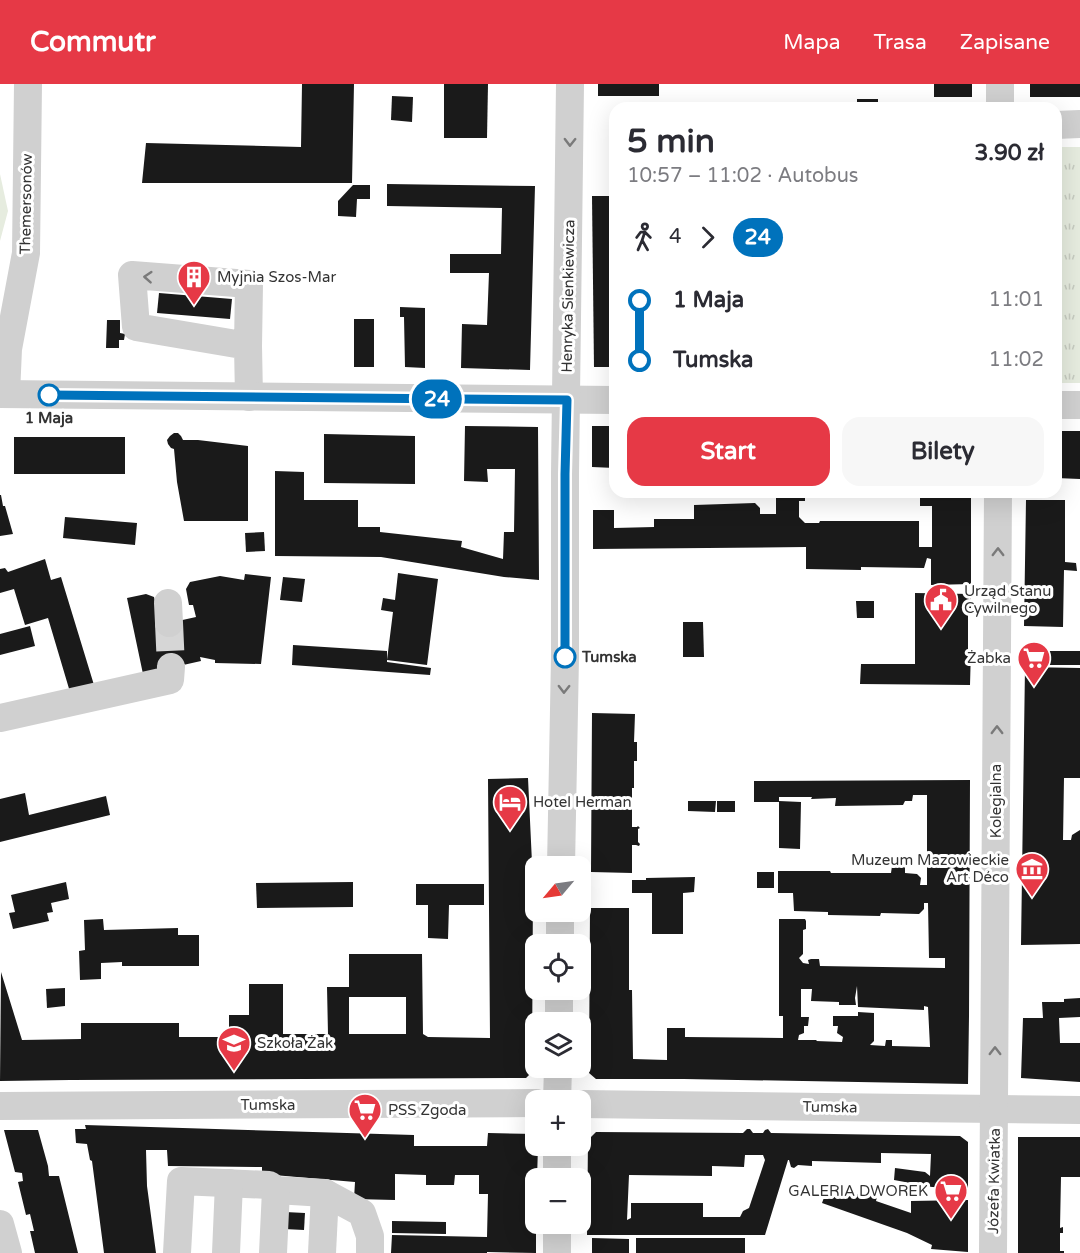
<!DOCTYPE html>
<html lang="pl">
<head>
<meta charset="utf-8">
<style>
	:root { --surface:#fff; --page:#f7f7f7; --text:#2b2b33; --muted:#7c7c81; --accent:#e63946 }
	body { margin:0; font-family:"Varela Round",sans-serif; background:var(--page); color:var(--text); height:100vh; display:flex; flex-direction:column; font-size:22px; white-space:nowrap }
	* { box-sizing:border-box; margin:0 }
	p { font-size:20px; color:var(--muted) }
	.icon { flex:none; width:33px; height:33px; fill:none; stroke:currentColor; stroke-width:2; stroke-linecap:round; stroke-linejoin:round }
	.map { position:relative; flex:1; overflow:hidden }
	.sheet { position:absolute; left:609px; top:18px; width:453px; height:396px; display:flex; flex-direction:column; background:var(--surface); border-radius:18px; box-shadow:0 6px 24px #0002 }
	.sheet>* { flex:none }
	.badge { padding:0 12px; border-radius:20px; font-size:21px; line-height:39px }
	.needle { width:39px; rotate:241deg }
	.tools { position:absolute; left:525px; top:772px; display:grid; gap:12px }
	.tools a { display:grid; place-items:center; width:66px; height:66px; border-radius:12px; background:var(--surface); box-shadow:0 6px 24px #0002; font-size:30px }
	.map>.badge { position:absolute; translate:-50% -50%; box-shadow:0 0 0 3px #fff }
	.legs { display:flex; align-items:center; gap:9px; height:66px; padding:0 18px; font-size:20px }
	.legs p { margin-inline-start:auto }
	.headline { display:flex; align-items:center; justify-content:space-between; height:102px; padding:0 18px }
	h1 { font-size:33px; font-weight:700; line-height:45px }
	.primary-button { display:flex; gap:12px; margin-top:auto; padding:12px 18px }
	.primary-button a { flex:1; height:69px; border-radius:18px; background:var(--accent); color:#fff; font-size:24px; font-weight:700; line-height:69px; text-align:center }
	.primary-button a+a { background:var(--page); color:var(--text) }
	ul { padding:0 18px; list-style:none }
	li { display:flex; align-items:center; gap:21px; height:60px; font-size:22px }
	li i { display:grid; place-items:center; width:9px; height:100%; margin:0 8px; background:currentColor }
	li i::after { content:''; width:15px; height:15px; margin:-8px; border:4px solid; border-radius:50%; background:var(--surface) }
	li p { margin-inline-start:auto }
	li:first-child i { background:linear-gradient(#0000 50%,currentColor 0) }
	li:last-child i { background:linear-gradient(currentColor 50%,#0000 0) }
	header { display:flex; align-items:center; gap:36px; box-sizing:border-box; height:84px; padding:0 30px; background:var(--accent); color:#fff }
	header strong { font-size:28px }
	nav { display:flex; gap:33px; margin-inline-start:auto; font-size:21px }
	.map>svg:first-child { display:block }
</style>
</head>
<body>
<header>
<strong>Commutr</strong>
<nav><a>Mapa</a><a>Trasa</a><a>Zapisane</a></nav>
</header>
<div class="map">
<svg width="1080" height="1169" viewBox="0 0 1080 1169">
	<defs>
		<pattern id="park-tufts" width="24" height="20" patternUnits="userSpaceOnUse" patternTransform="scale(1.5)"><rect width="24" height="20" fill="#e6ecdf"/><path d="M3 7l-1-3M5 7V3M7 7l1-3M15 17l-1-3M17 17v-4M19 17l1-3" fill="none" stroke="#c6cbc0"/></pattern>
	</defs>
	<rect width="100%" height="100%" fill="#fff"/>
	<rect fill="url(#park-tufts)" x="1056" y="63" width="24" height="236"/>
	<polygon fill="#e6ecdf" points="0,90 8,127 0,157"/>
	<g fill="#1a1a1a" fill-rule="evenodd">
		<polygon points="302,0 354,0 352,99 142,99 146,59 301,63"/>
		<polygon points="444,0 488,0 487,54 444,54"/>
		<rect x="598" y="0" width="61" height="12"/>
		<rect x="934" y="0" width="38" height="13"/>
		<rect x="1030" y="0" width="50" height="13"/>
		<polygon points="392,12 413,13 412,38 391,36"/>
		<rect x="857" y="15" width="21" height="9"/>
		<polygon points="387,100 535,102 530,286 461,284 462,240 487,241 489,189 450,189 450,170 501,170 502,124 387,122"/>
		<polygon points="353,101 370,101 370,115 357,115 356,133 338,132 338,117"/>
		<polygon points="592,112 615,112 615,283 594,283"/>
		<polygon points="159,209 232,215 230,235 157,229"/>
		<polygon points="400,223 425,224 425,284 405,283 404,233 400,233"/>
		<rect x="354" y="235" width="20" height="48"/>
		<polygon points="107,236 120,236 120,249 125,250 124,256 119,256 119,264 106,264"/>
		<polygon points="465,342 538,343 539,496 504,493 381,473 275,472 275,387 304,388 304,416 358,416 358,443 380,443 380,448 462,457 461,463 503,475 504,448 514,448 515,385 487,385 488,398 464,397"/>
		<polygon points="592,342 615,342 615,384 592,383"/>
		<polygon points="1056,347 1080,347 1080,395 1056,394"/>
		<polygon points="174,349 178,349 181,352 183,356 198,356 248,362 248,437 184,437 177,398 174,365 171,364 168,360 167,356 170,352"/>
		<polygon points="324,350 415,352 415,400 324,399"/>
		<rect x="14" y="353" width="111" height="37"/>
		<polygon points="776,408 799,408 799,410 805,410 805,417 799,417 799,433 805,439 819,439 820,437 919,437 919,463 932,463 932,422 920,422 920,409 971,408 971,500 931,501 931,475 927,474 924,484 861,483 861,486 806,485 806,463 593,465 593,426 614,426 614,444 654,443 654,435 694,435 694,421 755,419 760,424 760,430 776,430"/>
		<polygon points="0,411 1,411 3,422 5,422 13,450 0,452"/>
		<polygon points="1026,416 1065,416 1065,478 1076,479 1077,487 1064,486 1063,543 1024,542"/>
		<polygon points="65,433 137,439 135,461 63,454"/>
		<polygon points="264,448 265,467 246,468 245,449"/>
		<polygon points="45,475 51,496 61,493 94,601 70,608 48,534 25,541 14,505 0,509 0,485 5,484 8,488"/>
		<polygon points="398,489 438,495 427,581 387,576 393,528 381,526 383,514 395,516"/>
		<polygon points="245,490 271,493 261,580 215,579 215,576 200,573 201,577 143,590 127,514 146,510 154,513 157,527 169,539 196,533 193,521 189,521 186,505 190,498 220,492 244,496"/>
		<polygon points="283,493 305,495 302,518 280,516"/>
		<polygon points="915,509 971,510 971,524 968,524 968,565 971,565 970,601 860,600 861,580 915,580"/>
		<polygon points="856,517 874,517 874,534 857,534"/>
		<polygon points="683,538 703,538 704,573 683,573"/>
		<polygon points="30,542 35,562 0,571 0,550"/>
		<polygon points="293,561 387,567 387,578 431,584 430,591 292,581"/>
		<polygon points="1024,567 1080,567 1080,581 1023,581"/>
		<polygon points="1025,583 1080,584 1080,694 1064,694 1063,756 1071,756 1072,751 1080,746 1080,860 1021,861"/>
		<polygon points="592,629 635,630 634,658 637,658 637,677 634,677 634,704 632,704 632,743 637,743 638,742 640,744 638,745 638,758 640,760 639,762 636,761 632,761 632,789 591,788"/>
		<path d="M528 694 533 800 532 988 526 994 70 996 0 997 1 888 22 956 81 955V939H179V953H229V931H249V900H283V950H328L327 903H349V870H422L423 950 428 953 490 954 488 695ZM349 913H406V950H349Z"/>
		<path d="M970 696 969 932 968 1000 684 995H596L589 989 590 824H629V906H632L633 975 667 976V944H685V953L783 954V932H779V835H805L806 837V845L803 846V870L799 874 803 879 809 880 808 876 811 875H819L820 882 945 884V874H929L928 819H924V825L919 830 881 829 880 832 828 831V828L794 827 793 809H778V787H830L831 789H891L892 782H905V789L917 790 921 794 920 801H927V711H913L912 717H905L903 721 835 722 836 714 811 715 812 713H779V717L801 718 800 765 779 764V718H754V697ZM857 902 858 923 924 926V922L928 923 930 963 892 962V956H886L885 962 870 961 874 957V929L858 928V932H833V942H838L837 949 843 953 842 958 816 957 817 956H798L799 951 804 949V942H808L809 933H801V905H812L811 917 839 918V921H856L855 914Z"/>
		<polygon points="25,709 29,731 106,712 110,731 0,758 0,715"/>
		<polygon points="688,717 716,717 715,728 688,727"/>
		<rect x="717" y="717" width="18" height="11"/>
		<rect x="757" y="788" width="17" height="16"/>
		<polygon points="695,793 694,808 683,809 683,850 652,850 652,809 632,809 632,796 646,796 646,794"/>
		<polygon points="66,798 69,815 51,819 53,828 47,829 49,837 13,845 9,829 15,828 11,811"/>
		<polygon points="353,798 353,823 257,824 256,799"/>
		<polygon points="416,800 484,800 484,821 449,821 448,855 428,854 428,821 416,821"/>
		<polygon points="103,835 104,846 178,844 178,851 199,851 199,882 122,882 122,878 101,879 101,895 80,896 79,867 85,866 84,836"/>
		<polygon points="65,904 65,922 47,924 46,905"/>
		<polygon points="1080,914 1080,933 1059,934 1060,959 1080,959 1080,998 1021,994 1023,934 1043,934 1042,918 1064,918 1064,915"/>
		<polygon points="85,1041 414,1051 414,1062 487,1062 488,1049 536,1050 536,1062 538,1062 537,1095 536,1095 536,1169 487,1168 487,1169 391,1169 392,1151 487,1153 488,1110 479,1110 479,1091 455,1091 454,1101 426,1101 426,1091 395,1090 395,1116 354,1115 355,1098 262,1090 262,1083 168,1082 167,1066 146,1066 147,1102 156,1169 104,1169 92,1077 90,1076 87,1060 76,1059 75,1045 86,1045"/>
		<path d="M747 1045H750L753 1049H763L765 1046 768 1045 771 1049 960 1052 968 1058V1104L932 1103 894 1096 895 1084 925 1088 930 1092 931 1070 881 1069V1079L812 1077V1082L798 1081 794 1084 791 1083 789 1076H788L765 1151H587L588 1056 596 1048 743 1049ZM745 1071H763L765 1076 749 1124 743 1127 740 1133H703V1119H631V1134L627 1136 629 1091 712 1092V1082L744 1083Z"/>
		<polygon points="4,1046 38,1046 48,1082 49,1092 59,1092 78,1169 35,1169 30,1147 34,1147 30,1130 26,1131 18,1098 23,1097 22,1089 15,1088"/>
		<polygon points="1018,1053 1080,1053 1080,1093 1061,1093 1060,1144 1063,1143 1063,1149 1060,1149 1060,1167 1064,1167 1064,1169 1018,1169"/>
		<polygon points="829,1100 865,1113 866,1110 877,1113 876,1117 911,1129 911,1117 968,1116 968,1168 931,1165 932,1161 907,1149 822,1119"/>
		<polygon points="285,1128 305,1129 304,1146 284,1145"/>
		<polygon points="392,1137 446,1138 446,1150 392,1149"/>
		<polygon points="592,1154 629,1155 629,1169 592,1169"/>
		<rect x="636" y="1154" width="109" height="15"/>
	</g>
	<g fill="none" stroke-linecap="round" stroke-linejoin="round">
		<polyline stroke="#d6d6d6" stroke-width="28" stroke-dasharray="28 14" stroke-linecap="butt" points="169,539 171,583"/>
		<g stroke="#d0d0d0" stroke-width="28">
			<polyline points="1000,0 1000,24"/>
			<polyline points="1056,41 1080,40"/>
			<polyline points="248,262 136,243 132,191 249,200 248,262 249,313"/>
			<polyline points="0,310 615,316"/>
			<polyline points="6,310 8,265 26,169 28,0"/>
			<polyline points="1056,321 1080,321"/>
			<polyline points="168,519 169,539"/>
			<polyline points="0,634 170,596 171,583"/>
			<polyline points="561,783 565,573 565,390 570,0"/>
			<polyline points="560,861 560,828"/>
			<polyline points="559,939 559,906"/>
			<polyline points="557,1017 558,984"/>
			<polyline points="580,1020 1080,1026"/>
			<polyline points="0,1022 536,1019"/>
			<polyline points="557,1095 557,1062"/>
			<polyline points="0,1140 8,1169"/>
			<polyline points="177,1169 181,1097 269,1101 276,1106 325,1109 362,1129 370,1152 370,1169"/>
			<polyline points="226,1169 229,1099"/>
			<polyline points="273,1169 276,1106"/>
			<polyline points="322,1169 325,1109"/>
			<polyline points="557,1169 557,1140"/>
			<polyline points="993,1169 998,408"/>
		</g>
	</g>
	<defs><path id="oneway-chevron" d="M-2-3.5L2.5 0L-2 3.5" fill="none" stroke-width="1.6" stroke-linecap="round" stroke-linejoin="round" transform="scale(1.5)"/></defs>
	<g stroke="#7a7a7a">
		<use href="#oneway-chevron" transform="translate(570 58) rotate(91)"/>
		<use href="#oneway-chevron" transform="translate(148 193) rotate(-176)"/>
		<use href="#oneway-chevron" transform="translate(998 468) rotate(-90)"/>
		<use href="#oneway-chevron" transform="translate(564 605) rotate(91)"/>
		<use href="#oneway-chevron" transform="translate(997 646) rotate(-90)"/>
		<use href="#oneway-chevron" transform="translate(995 967) rotate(-90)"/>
	</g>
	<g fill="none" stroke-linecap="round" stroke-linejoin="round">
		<g stroke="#fff" stroke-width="14">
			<polyline id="line-1" points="49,311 567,316 565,390 565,573"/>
		</g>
		<use href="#line-1" stroke="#0072bc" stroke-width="9"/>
	</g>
	<defs>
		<g id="building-pin" transform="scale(1.725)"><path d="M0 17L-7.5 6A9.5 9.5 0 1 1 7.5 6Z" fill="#e63946" stroke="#fff"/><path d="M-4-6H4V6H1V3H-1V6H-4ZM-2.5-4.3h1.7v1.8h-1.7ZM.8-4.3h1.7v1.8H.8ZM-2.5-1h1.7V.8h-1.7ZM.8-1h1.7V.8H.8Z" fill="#fff"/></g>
		<g id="civic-pin" transform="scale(1.725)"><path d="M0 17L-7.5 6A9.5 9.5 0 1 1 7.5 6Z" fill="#e63946" stroke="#fff"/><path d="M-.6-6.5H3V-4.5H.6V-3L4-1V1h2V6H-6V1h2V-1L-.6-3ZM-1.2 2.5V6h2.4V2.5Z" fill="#fff"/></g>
		<g id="supermarket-pin" transform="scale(1.725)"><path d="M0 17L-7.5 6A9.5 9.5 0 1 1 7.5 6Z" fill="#e63946" stroke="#fff"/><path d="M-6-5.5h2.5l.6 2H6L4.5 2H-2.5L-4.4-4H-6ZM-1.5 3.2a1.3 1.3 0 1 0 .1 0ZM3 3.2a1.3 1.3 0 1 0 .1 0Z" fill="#fff"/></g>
		<g id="hotel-pin" transform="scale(1.725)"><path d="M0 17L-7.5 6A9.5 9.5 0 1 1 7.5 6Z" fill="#e63946" stroke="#fff"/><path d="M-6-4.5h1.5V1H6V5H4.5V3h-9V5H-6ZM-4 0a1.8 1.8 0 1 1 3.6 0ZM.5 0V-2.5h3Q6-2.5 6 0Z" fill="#fff"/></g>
		<g id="museum-pin" transform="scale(1.725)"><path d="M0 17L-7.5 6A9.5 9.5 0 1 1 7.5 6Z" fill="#e63946" stroke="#fff"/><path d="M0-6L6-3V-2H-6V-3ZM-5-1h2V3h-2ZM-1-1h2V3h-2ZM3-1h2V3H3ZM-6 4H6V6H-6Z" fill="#fff"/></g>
		<g id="school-pin" transform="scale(1.725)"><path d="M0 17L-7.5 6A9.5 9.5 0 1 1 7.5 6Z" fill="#e63946" stroke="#fff"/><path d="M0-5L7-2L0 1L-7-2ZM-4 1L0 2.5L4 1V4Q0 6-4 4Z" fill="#fff"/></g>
	</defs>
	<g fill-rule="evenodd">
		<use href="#building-pin" x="194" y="193"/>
		<use href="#civic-pin" x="941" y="516"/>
		<use href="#supermarket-pin" x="1034" y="574"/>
		<use href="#hotel-pin" x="510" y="718"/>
		<use href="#museum-pin" x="1032" y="785"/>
		<use href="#school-pin" x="234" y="959"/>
		<use href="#supermarket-pin" x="365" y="1026"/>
		<use href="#supermarket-pin" x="951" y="1107"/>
	</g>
	<g fill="#fff" stroke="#0072bc" stroke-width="3">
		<circle cx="49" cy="311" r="10"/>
		<circle cx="565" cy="573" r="10"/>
	</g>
	<g text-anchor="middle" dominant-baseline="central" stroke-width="6" stroke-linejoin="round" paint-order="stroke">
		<g font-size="15" fill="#333" stroke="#fff">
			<text transform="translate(26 120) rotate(-89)">Themersonów</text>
			<text transform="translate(568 212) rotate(-89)">Henryka Sienkiewicza</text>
			<text transform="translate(996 717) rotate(-90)">Kolegialna</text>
			<text x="268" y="1021">Tumska</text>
			<text transform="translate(830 1023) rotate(1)">Tumska</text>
			<text transform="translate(994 1097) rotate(-89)">Józefa Kwiatka</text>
		</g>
		<g font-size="15" fill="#333" stroke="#fff" text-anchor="start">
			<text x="217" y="193">Myjnia Szos-Mar</text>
			<text x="964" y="507">Urząd Stanu<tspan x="964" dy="17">Cywilnego</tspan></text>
			<text x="1011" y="574" text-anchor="end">Żabka</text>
			<text x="533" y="718">Hotel Herman</text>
			<text x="1009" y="776" text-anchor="end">Muzeum Mazowieckie<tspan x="1009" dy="17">Art Déco</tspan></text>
			<text x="257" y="959">Szkoła Żak</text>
			<text x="388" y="1026">PSS Zgoda</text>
			<text x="928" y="1107" text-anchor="end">GALERIA DWOREK</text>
		</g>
		<g font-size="15" font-weight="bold" fill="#333" stroke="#fff">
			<text x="49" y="334">1 Maja</text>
			<text x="582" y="573" text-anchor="start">Tumska</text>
		</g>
	</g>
</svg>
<div class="tools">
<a><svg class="needle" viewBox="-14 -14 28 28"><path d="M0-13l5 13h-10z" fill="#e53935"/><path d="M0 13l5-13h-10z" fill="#7c7c81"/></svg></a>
<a><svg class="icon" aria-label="locate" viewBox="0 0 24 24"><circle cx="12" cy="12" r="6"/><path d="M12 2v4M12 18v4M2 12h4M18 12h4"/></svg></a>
<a><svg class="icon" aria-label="layers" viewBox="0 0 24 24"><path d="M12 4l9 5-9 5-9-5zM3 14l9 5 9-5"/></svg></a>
<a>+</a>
<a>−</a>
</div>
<b class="badge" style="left:437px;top:315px;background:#0072bc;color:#fff">24</b>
<section class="sheet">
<div class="headline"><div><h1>5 min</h1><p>10:57 – 11:02 · Autobus</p></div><b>3.90 zł</b></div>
<div class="legs"><svg class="icon" aria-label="walk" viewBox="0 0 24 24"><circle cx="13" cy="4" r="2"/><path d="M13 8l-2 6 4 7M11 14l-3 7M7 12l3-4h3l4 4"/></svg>4<svg class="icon" aria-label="forward" viewBox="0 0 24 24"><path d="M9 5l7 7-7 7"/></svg><b class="badge" style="background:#0072bc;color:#fff">24</b></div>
<ul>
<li><i style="color:#0072bc"></i><b>1 Maja</b><p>11:01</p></li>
<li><i style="color:#0072bc"></i><b>Tumska</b><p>11:02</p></li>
</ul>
<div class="primary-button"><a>Start</a><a>Bilety</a></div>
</section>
</div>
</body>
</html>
